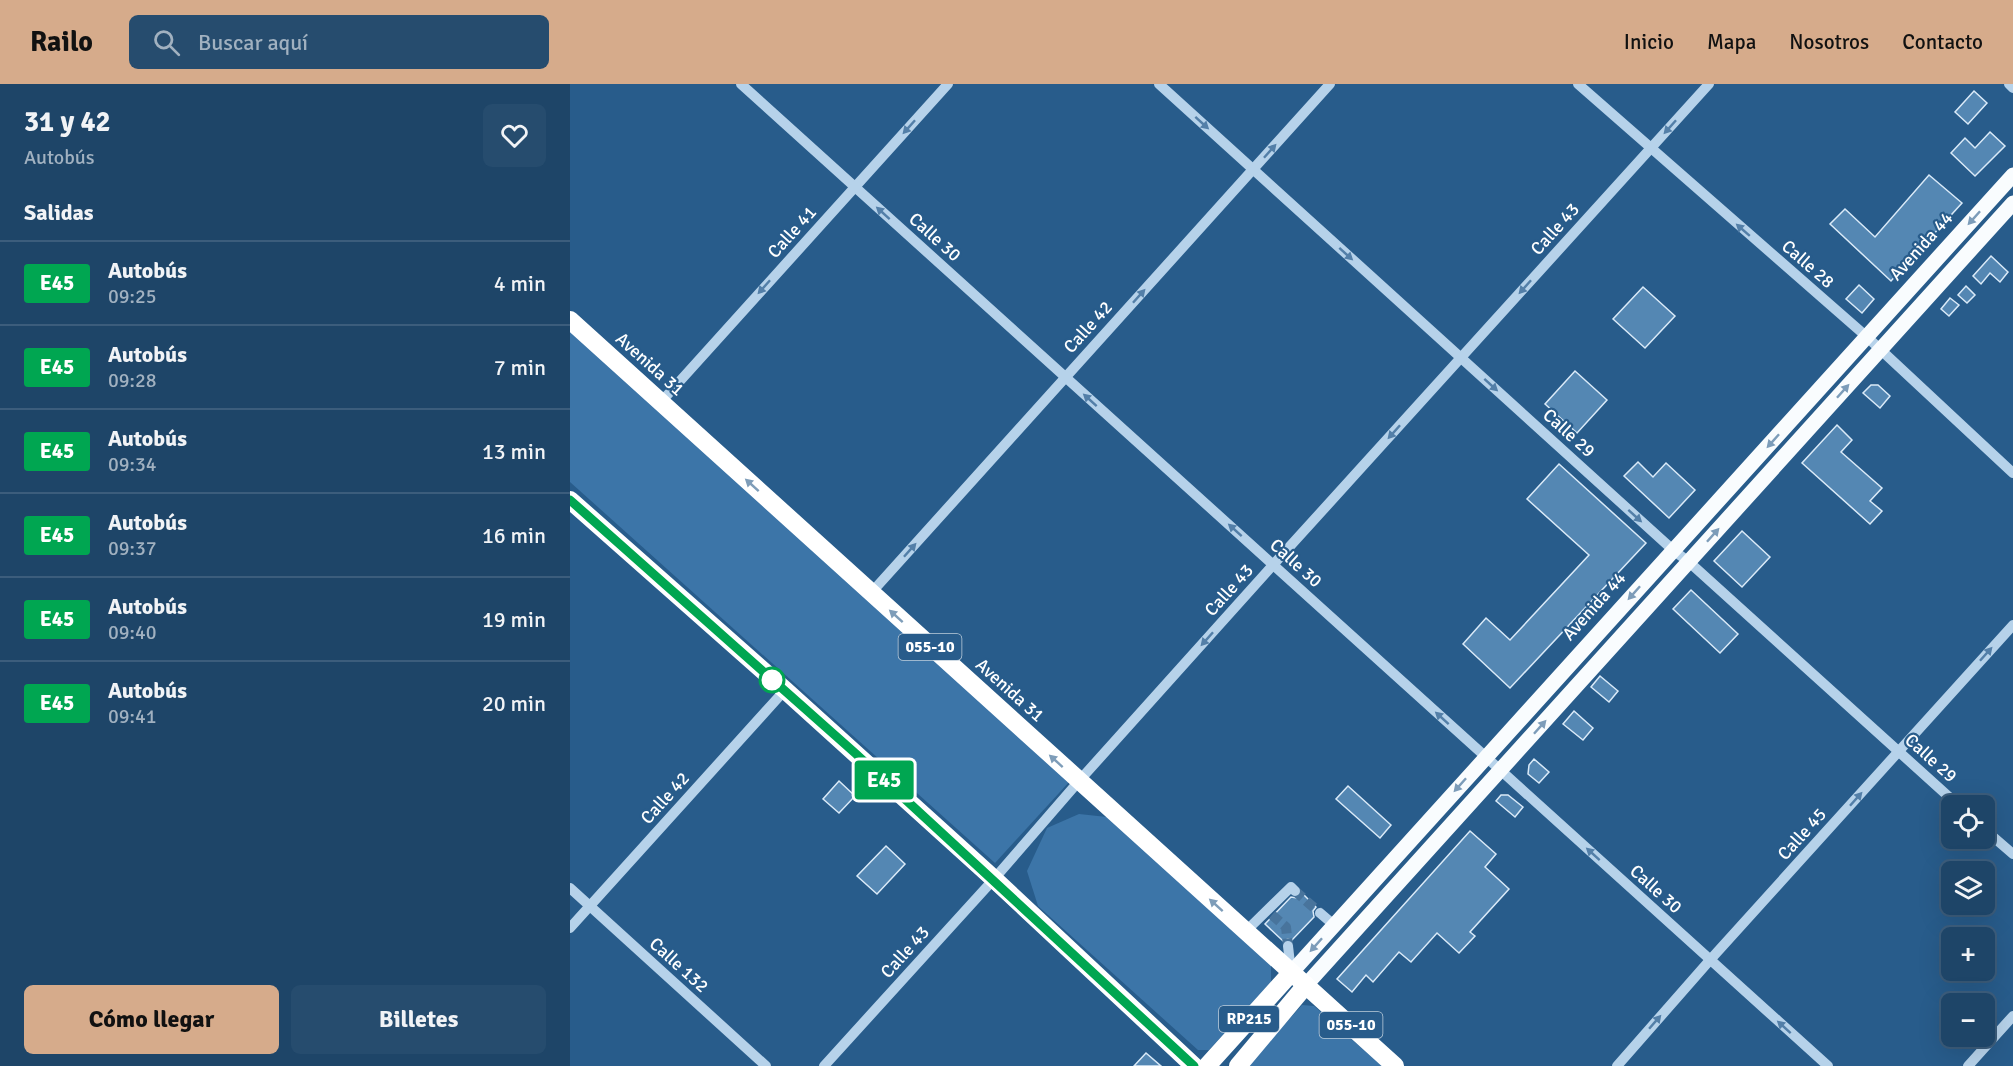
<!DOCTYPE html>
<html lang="es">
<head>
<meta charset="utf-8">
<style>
	:root { --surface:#1e4568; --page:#264c6e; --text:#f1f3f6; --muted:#a1b1c0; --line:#3c5d7c; --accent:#d6ab8b }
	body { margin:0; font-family:Signika,sans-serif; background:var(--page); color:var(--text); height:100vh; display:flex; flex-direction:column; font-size:22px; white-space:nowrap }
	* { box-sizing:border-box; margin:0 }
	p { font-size:20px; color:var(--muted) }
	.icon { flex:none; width:33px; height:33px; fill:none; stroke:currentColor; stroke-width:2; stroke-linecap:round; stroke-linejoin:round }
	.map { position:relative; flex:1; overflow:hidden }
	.drawer { display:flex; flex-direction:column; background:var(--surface); width:570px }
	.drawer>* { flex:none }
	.badge { padding:0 12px; border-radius:4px; font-size:21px; line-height:39px }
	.tools { position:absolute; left:1371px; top:711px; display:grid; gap:12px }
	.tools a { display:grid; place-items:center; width:54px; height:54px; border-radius:9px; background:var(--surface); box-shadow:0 6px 24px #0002,0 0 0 2px var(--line); font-size:30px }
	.map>.badge { position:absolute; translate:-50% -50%; box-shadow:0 0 0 3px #fff }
	h2 { padding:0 24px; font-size:22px; line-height:54px }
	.round { display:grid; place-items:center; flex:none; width:63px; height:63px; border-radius:9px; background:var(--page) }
	.overview { display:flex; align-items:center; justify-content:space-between; height:102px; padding:0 24px }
	h1 { font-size:28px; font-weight:700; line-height:45px }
	.action { display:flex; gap:12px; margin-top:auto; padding:12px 24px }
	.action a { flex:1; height:69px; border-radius:9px; background:var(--accent); color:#111; font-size:24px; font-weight:700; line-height:69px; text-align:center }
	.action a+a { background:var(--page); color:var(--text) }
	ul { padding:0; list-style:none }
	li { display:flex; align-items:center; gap:18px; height:84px; padding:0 24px; border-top:2px solid var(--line) }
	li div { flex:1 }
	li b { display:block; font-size:22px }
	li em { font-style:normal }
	li .badge { min-width:66px; font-weight:700; text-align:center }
	header { display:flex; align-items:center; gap:36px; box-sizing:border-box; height:84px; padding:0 30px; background:var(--accent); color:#111 }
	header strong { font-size:28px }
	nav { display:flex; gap:33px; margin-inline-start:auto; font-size:21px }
	.search { width:420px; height:54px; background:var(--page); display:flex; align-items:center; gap:15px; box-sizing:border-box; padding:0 21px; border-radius:9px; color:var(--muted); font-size:22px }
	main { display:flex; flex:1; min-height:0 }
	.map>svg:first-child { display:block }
</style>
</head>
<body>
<header>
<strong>Railo</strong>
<div class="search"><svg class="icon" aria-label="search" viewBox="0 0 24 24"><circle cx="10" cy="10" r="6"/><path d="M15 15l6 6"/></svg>Buscar aquí</div>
<nav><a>Inicio</a><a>Mapa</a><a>Nosotros</a><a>Contacto</a></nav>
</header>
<main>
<section class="drawer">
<div class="overview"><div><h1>31 y 42</h1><p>Autobús</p></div><a class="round"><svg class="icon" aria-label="heart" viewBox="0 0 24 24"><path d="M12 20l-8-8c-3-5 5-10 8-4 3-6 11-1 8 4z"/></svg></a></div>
<h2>Salidas</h2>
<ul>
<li><span class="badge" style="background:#00a651;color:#fff">E45</span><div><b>Autobús</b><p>09:25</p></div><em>4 min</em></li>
<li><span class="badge" style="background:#00a651;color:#fff">E45</span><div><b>Autobús</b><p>09:28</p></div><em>7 min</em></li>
<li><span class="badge" style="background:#00a651;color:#fff">E45</span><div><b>Autobús</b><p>09:34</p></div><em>13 min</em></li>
<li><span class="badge" style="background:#00a651;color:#fff">E45</span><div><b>Autobús</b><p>09:37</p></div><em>16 min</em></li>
<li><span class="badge" style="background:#00a651;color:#fff">E45</span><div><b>Autobús</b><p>09:40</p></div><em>19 min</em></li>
<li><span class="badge" style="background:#00a651;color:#fff">E45</span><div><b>Autobús</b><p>09:41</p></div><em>20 min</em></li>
</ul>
<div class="action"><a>Cómo llegar</a><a>Billetes</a></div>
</section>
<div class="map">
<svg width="1443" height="982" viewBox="0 0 1443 982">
	<rect width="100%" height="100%" fill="#285c8b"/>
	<g fill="#3c75a8">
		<polygon points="0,247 500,697 425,779 0,398"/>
		<polygon points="509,730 537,733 701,881 701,898 639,966 628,966 468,822 457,787 477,744"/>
		<polygon points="732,921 744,922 812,982 677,982"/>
	</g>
	<g fill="#5487b3" stroke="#daeaf8" stroke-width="1.5">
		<polygon points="1404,7 1417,19 1398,40 1385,28"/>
		<polygon points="1420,48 1435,62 1405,92 1381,69 1395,54 1405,64"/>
		<polygon points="1359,91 1392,119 1321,197 1260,140 1275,125 1305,153"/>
		<polygon points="1421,172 1438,188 1430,198 1420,189 1411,200 1403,192"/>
		<polygon points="1289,201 1304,215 1292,229 1276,215"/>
		<polygon points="1396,202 1405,211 1397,219 1388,211"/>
		<polygon points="1073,203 1105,232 1075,264 1043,235"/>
		<polygon points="1380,214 1389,221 1379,232 1371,225"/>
		<polygon points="1005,287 1037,316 1007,349 975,320"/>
		<polygon points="1301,301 1308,301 1320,312 1310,324 1293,309"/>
		<polygon points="1267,341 1282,356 1271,368 1312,404 1300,417 1312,427 1300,440 1232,379"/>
		<polygon points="1068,378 1083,393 1096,379 1125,406 1099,434 1054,392"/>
		<polygon points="989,380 1076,459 940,604 893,560 916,534 940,556 1019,471 957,415"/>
		<polygon points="1172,447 1200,473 1172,503 1144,477"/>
		<polygon points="1121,506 1168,550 1150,569 1103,525"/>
		<polygon points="1030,592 1048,607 1039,618 1021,603"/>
		<polygon points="1004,627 1023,644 1013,656 993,640"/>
		<polygon points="964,675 979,688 969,699 958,690 959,681"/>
		<polygon points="269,697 285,712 269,729 253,715"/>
		<polygon points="778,702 821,741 810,754 766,715"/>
		<polygon points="931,711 938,711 953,723 945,733 926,717"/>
		<polygon points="900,747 926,770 915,783 939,805 900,848 905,852 889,869 867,849 841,878 829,868 803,898 796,891 782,908 767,895"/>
		<polygon points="316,762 335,780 307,810 287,792"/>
		<polygon points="732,809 746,823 743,827 744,833 722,856 718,855 713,857 695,840 721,813 727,814"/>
		<polygon points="576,969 591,982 564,982"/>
	</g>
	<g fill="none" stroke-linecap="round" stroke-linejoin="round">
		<g stroke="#48749c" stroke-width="10" stroke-dasharray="10 5" stroke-linecap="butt">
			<polyline points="725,807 750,829"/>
			<polyline points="702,831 716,843 718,862"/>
		</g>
		<g stroke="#b6d2ea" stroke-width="10">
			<polyline points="171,0 1258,982"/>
			<polyline points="589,0 1103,466 1119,478 1389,722"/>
			<polyline points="1008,0 1297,253 1443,389"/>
			<polyline points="1439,0 1443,4"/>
			<polyline points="91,318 378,0"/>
			<polyline points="301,509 760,0"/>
			<polyline points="1414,745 1443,770"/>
			<polyline points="0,804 196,982"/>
			<polyline points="750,829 764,841"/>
			<polyline points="0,844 215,606"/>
			<polyline points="675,848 721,803 725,807"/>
			<polyline points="718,862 721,888"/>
			<polyline points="254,982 424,795 509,697 703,481 1139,0"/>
			<polyline points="1047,982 1140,876 1443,541"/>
			<polyline points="1398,982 1443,932"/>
		</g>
		<g stroke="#f9fcfe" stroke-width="15">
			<polyline points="721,889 1443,91"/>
			<polyline points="736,901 1443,119"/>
		</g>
		<g stroke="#fff" stroke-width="18">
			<polyline points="0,236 825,982"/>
			<polyline points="0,416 215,606 424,795 624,982"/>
			<polyline points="637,982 721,889"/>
			<polyline points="668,982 736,901"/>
		</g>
	</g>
	<defs><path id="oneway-solid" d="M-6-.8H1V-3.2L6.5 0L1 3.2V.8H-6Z" transform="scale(1.5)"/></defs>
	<g fill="#537fa8">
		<use href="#oneway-solid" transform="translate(632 39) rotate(42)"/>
		<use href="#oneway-solid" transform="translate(339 43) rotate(132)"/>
		<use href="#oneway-solid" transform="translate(1100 43) rotate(132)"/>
		<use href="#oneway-solid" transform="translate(700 67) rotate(-48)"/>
		<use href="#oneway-solid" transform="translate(313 129) rotate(-138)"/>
		<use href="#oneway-solid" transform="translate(1173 146) rotate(-139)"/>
		<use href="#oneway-solid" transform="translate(776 170) rotate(42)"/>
		<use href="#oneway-solid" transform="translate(194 203) rotate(132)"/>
		<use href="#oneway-solid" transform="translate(955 203) rotate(132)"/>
		<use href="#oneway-solid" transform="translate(569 212) rotate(-48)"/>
		<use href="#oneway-solid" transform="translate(921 301) rotate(42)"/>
		<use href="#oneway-solid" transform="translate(520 316) rotate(-138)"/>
		<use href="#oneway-solid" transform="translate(824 348) rotate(132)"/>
		<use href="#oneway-solid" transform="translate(1065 432) rotate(42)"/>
		<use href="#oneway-solid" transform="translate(665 446) rotate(-138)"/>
		<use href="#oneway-solid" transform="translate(340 466) rotate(-48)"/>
		<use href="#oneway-solid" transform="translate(637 555) rotate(132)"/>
		<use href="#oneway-solid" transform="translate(1416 570) rotate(-48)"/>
		<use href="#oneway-solid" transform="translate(872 634) rotate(-138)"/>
		<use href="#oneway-solid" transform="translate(1286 715) rotate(-48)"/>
		<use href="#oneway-solid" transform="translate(1023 770) rotate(-138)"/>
		<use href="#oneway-solid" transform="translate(1085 938) rotate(-49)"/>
		<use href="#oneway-solid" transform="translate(1214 943) rotate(-138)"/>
	</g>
	<g fill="#7c9cb9">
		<use href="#oneway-solid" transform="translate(1404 134) rotate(132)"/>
		<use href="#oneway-solid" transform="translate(1273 307) rotate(-48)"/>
		<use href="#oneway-solid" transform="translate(1203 357) rotate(132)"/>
		<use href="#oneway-solid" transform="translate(1143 451) rotate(-48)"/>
		<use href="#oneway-solid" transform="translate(1064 509) rotate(132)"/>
		<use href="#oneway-solid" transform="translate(970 643) rotate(-48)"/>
		<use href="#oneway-solid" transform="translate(890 701) rotate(132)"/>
		<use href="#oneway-solid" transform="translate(746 861) rotate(132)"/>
	</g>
	<g fill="#7e9db9">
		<use href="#oneway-solid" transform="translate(182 401) rotate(-138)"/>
		<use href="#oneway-solid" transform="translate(326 532) rotate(-138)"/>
		<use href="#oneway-solid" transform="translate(486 677) rotate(-138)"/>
		<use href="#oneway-solid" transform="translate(646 821) rotate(-138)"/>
	</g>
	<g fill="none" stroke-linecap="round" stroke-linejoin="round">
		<g stroke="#fff" stroke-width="14">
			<polyline id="line" points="0,416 285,669 624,982"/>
		</g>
		<use href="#line" stroke="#00a651" stroke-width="9"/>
	</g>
	<circle fill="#fff" stroke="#00a651" stroke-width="3" cx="202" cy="596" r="12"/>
	<g text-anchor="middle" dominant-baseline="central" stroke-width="4.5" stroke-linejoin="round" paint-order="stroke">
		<g fill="#285c8b" stroke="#becedc" stroke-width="1.5">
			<rect x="328.5" y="550" width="63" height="26" rx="4.5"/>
			<rect x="649" y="922" width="60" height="26" rx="4.5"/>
			<rect x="749.5" y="928" width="63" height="26" rx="4.5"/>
		</g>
		<g font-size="16" font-weight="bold" fill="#fff">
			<text x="360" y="563">055-10</text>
			<text x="679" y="935">RP215</text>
			<text x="781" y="941">055-10</text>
		</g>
		<g font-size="18" fill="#fff" stroke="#285c8b">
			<text transform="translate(985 145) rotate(-48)">Calle 43</text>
			<text transform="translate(222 148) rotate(-48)">Calle 41</text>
			<text transform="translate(365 153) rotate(42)">Calle 30</text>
			<text transform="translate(1351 162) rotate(-48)">Avenida 44</text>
			<text transform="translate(1238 180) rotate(41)">Calle 28</text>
			<text transform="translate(518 243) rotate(-48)">Calle 42</text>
			<text transform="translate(80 280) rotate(42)">Avenida 31</text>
			<text transform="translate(999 349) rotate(42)">Calle 29</text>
			<text transform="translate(726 479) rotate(42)">Calle 30</text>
			<text transform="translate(659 506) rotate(-48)">Calle 43</text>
			<text transform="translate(1024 522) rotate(-48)">Avenida 44</text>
			<text transform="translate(440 606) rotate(42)">Avenida 31</text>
			<text transform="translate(1361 674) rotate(42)">Calle 29</text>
			<text transform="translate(95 714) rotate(-48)">Calle 42</text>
			<text transform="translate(1232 750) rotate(-48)">Calle 45</text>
			<text transform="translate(1086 805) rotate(42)">Calle 30</text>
			<text transform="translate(335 868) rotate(-48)">Calle 43</text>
			<text transform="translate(109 881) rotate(42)">Calle 132</text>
		</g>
	</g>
</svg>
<div class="tools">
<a><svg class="icon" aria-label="locate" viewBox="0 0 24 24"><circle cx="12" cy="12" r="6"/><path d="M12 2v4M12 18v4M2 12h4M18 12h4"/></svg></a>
<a><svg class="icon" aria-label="layers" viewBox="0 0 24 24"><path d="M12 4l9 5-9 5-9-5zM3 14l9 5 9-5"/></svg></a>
<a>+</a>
<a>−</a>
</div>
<b class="badge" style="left:314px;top:696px;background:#00a651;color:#fff">E45</b>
</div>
</main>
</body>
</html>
